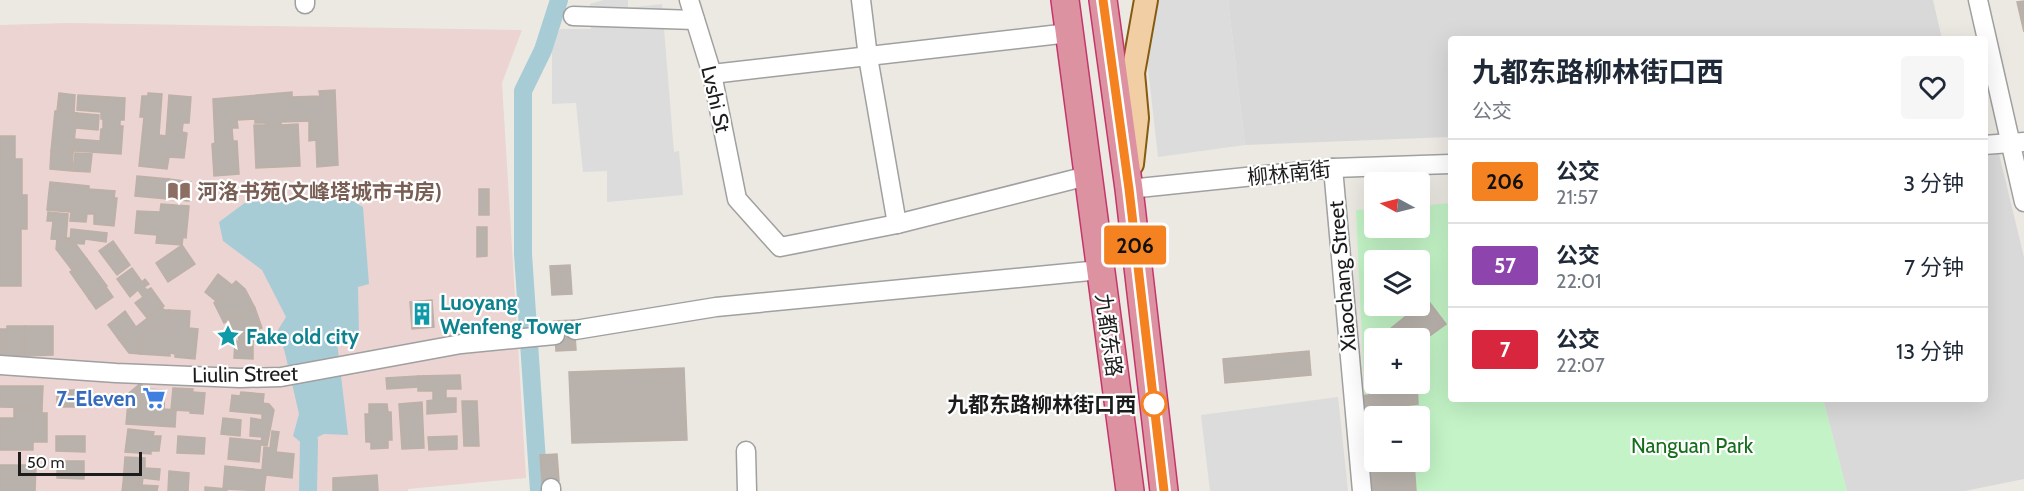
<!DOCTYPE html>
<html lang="zh">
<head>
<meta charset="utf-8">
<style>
	:root { --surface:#fff; --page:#f6f6f7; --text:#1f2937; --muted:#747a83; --line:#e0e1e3 }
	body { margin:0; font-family:Cabin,"Noto Sans SC",sans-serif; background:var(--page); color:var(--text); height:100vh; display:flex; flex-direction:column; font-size:22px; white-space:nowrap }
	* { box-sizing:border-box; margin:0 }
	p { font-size:20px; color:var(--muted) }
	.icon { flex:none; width:33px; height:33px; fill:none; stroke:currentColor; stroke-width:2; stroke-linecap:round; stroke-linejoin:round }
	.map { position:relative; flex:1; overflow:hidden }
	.panel { position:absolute; left:1448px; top:36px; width:540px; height:366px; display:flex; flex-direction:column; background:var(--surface); border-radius:6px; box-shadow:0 6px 24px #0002 }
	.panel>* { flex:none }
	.badge { padding:0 12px; border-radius:4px; font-size:21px; line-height:39px }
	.needle { width:39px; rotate:277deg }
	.tools { position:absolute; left:1364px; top:172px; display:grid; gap:12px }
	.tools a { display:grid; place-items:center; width:66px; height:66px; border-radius:6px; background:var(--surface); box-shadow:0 6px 24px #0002; font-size:30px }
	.scale { position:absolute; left:18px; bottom:15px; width:124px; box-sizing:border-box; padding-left:6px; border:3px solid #1c1c1c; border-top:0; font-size:16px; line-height:21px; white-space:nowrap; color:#1c1c1c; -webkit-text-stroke:4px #fff; paint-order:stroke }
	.map>.badge { position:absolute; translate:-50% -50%; box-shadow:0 0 0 3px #fff }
	.round { display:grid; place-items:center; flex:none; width:63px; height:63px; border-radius:6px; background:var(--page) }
	.headline { display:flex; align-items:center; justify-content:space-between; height:102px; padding:0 24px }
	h1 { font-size:28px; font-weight:700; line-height:45px }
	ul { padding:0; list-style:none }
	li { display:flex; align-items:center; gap:18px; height:84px; padding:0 24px; border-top:2px solid var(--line) }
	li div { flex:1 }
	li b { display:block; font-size:22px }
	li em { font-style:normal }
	li .badge { min-width:66px; font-weight:700; text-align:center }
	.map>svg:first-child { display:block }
</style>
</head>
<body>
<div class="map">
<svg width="2024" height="491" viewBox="0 0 2024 491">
	<rect width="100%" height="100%" fill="#ece9e3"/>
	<g fill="#dad9d9">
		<polygon points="1228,0 1933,0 1942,39 1450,39 1450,137 1245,145"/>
		<polygon points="1999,154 2024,257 2024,479 1965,491 1847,491 1823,399 1984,399 1985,156"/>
	</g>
	<polygon fill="#ecd4d3" points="68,23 522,30 502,83 526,478 408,489 408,491 0,491 0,25"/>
	<path fill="#c3f3c6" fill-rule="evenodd" d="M1450 203V399H1823L1847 491H1369L1356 210 1374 209V228H1419V206ZM1374 261H1419V306H1374ZM1374 339H1419V384H1374ZM1374 417H1419V462H1374Z"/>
	<g fill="#dcdcdc">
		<polygon points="603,0 628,0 628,8 662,4 674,152 679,151 683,195 607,202 607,171 583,172 576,103 552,104 552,43 560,29 591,29 590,4"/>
		<polygon points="1158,0 1228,0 1245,145 1158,157 1146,50"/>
		<polygon points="1338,397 1348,491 1210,491 1201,415"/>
	</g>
	<polygon fill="#a7ccd6" points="349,199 363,207 369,284 358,287 359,336 337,342 348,435 324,434 303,444 293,436 299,414 285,353 278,330 286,317 262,270 223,241 219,222 246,202"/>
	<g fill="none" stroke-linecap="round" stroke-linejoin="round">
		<g stroke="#a7ccd6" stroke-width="18">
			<polyline points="308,491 309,441"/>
			<polyline points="539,491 523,254 523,91 543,50 559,0"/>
		</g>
	</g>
	<g fill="#b9b2ac" stroke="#bcb0a7" stroke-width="1.5">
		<polygon points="2024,1 2024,32 2017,2"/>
		<polygon points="335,90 338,165 317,167 316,140 309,141 309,121 281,122 281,125 298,124 300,166 256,168 254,125 266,125 265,123 255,123 255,119 237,120 238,128 232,128 233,141 237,141 239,174 214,176 212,144 215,143 213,99 292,92 292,97 320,96 319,91"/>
		<polygon points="59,93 75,95 74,113 57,111"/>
		<polygon points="148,93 162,94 159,135 166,136 169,95 191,97 189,123 183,123 182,132 187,133 184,158 169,157 167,169 139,166 144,117 140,117 142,96 148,96"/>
		<polygon points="78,95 125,98 124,120 120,120 120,126 123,126 121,154 74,151 75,139 100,141 101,129 103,129 103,119 101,119 101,112 77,110"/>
		<polygon points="55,111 77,113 73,153 51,151"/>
		<polygon points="77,113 99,115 98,130 76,128"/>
		<polygon points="0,136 15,136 15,159 22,159 22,195 27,195 27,229 21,229 21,286 0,286"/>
		<polygon points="51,151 73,153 72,171 50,169"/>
		<polygon points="75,153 92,154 90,172 73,171"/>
		<polygon points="137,176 169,179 167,199 135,196"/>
		<polygon points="169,179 191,182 189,201 167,199"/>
		<polygon points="50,182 89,186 89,189 115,191 114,198 117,198 114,226 94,224 94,214 87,214 86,222 70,221 71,212 47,210"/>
		<rect x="479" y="189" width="10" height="26"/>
		<polygon points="161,204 189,206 186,238 183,237 182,245 156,243 157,235 135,233 137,211 160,212"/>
		<polygon points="48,212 68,214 66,240 51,239 53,221 47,221"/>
		<polygon points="477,227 487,227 487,256 477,257"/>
		<polygon points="71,229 107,233 106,242 85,239 84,244 70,243"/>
		<polygon points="66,238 70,238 70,243 75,243 87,259 72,270 56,249 57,239 66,240"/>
		<polygon points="113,241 130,265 117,275 99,251"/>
		<polygon points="182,245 195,264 168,282 156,263"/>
		<polygon points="87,259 107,286 89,299 70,272"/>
		<polygon points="570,265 572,294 552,295 550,266"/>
		<polygon points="132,268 142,282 145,279 149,284 144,287 147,290 151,288 164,306 147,318 135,303 143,297 138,290 130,297 117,279"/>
		<polygon points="218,274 232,285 216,301 205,292"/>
		<polygon points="236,281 245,289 255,308 224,323 214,303"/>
		<polygon points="106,287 113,297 96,309 89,299"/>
		<polygon points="1427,299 1446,324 1420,343 1419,346 1419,339 1385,339 1385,333"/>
		<polygon points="432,300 434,327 412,329 410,302"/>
		<polygon points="162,307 164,310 169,310 168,326 170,326 170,331 142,329 140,354 129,353 119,340"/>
		<polygon points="255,308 262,328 234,336 230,321"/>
		<polygon points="169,310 190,311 189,328 198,329 195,359 175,357 175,354 170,353 170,356 140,354 142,329 170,331 170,326 168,326"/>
		<polygon points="125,311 136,327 119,340 108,325"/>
		<polygon points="574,320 576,350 556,351 554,321"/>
		<rect x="7" y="326" width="18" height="30"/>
		<polygon points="25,326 53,326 53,355 25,356"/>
		<rect x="0" y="329" width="7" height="27"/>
		<polygon points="254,330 253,342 239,341 238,335"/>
		<polygon points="235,341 253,342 253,359 234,358"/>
		<polygon points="1309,351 1311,375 1225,383 1223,359"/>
		<polygon points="1374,360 1374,384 1417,384 1418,404 1409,405 1410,417 1374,417 1374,462 1414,462 1416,491 1367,491 1360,396 1369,395 1366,361"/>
		<polygon points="684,368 687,440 572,443 569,372"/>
		<polygon points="460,375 461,389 446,389 446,398 456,398 456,412 427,414 427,401 433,400 433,391 418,391 418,376"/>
		<polygon points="418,376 418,387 387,389 386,378"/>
		<polygon points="141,383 144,389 165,390 164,409 176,410 175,427 126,424 128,402 124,397"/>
		<polygon points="0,386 43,386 42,408 0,407"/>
		<polygon points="173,388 193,389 190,411 171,410"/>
		<polygon points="57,390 85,390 84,407 57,407"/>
		<polygon points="192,392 205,393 203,414 190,413"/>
		<polygon points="241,392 264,394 263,403 269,404 274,410 267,446 261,445 262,437 250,436 251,418 262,420 262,414 230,411 232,395 240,396"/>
		<polygon points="462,401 477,401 479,446 464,446"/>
		<polygon points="422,402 424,448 402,449 399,404"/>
		<polygon points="369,404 387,404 388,412 391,412 392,440 388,440 388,448 371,449 371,442 366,442 365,414 369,414"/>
		<polygon points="14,407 42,408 42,413 47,413 47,442 33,442 33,450 0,450 0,418 14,418"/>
		<polygon points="223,418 241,420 240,436 221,434"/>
		<polygon points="128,429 154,432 153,436 161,436 159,451 151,451 151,454 125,452"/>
		<polygon points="272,431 279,432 276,452 294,454 292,478 266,475 264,491 223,489 225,466 262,470 264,447 270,448"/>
		<polygon points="56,436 85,436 85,452 56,451"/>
		<polygon points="178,436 205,438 204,454 177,453"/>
		<polygon points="457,436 457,449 429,450 428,437"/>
		<polygon points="230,438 261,441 259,462 228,459"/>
		<polygon points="557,454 559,481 542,482 540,455"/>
		<polygon points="125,457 145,458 145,468 160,469 159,480 143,478 142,485 123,484"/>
		<polygon points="57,461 84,461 84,479 57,478"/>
		<polygon points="0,465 36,465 35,491 0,491"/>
		<polygon points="169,471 189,473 188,491 168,491"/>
		<polygon points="377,475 378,491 333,491 333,478"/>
		<polygon points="123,484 158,486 157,491 122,491"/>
		<polygon points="205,487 227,489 227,491 205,491"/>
	</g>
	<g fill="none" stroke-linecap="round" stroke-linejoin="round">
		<g stroke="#a0a0a0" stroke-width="21">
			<g id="minor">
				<polyline points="689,0 712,74 737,199 780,247 897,224 1087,176"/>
				<polyline points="861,0 868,57 897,224"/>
				<polyline points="1978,0 2024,202"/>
				<polyline points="305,4 305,0"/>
				<polyline points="573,16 695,20"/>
				<polyline points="712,74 1069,33"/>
				<polyline points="1984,145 2024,142"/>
				<polyline points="1333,168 1362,491"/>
				<polyline points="1129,189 1333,168 1450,164"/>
				<polyline points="575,330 716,307 1100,270"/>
				<polyline points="0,365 116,373 240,378 281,377 461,344 555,335"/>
				<polyline points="746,451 747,491"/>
				<polyline points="551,488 551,491"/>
			</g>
		</g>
		<g stroke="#855b0f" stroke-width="26">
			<polyline id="major" points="1132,164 1137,118 1133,73 1146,0"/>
		</g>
		<g stroke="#c4366a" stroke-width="30">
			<g id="highway">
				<polyline points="1065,0 1130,491"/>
				<polyline points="1103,0 1129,189 1164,491"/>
			</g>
		</g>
		<use href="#minor" stroke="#fff" stroke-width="18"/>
		<use href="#major" stroke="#f1cea3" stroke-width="22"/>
		<use href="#highway" stroke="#dc92a1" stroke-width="27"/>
	</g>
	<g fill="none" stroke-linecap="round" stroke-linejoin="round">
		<g stroke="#fff" stroke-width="14">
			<polyline id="line" points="1103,0 1129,189 1164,491"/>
		</g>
		<use href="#line" stroke="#f58220" stroke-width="9"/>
	</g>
	<defs>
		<g id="library-bare" transform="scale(1.8)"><path d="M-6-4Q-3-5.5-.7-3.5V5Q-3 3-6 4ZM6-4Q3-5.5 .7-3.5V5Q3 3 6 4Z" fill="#8d6e63" stroke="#fff" stroke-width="2.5" paint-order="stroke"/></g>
		<g id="building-bare" transform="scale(1.8)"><path d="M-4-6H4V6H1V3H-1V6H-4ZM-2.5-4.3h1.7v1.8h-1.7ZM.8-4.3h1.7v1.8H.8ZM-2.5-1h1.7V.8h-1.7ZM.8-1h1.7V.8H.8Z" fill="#0f9aa8" stroke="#fff" stroke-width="2.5" paint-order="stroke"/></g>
		<g id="sight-bare" transform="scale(1.8)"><path d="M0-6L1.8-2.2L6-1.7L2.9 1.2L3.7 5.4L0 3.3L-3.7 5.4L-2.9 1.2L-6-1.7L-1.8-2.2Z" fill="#0f9aa8" stroke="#fff" stroke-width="2.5" paint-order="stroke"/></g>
		<g id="supermarket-bare" transform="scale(1.8)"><path d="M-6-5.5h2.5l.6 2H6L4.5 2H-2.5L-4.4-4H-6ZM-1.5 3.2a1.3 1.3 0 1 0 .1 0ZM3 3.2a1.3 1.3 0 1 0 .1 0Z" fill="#3f7fe0" stroke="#fff" stroke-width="2.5" paint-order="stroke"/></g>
	</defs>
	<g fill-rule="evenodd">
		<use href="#library-bare" x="179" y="191"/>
		<use href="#building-bare" x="422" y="314"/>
		<use href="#sight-bare" x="228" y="336"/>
		<use href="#supermarket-bare" x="154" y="398"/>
	</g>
	<circle fill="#fff" stroke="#f58220" stroke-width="3" cx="1154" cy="404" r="12"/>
	<g text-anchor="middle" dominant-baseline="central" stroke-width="4.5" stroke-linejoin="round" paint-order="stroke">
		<g font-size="21" fill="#1c1c1c" stroke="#fff">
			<text transform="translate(716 99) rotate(77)">Lvshi St</text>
			<text transform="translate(1289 173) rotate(-6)">柳林南街</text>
			<text transform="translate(1342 276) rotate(-95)">Xiaochang Street</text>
			<text transform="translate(1109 335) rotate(82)">九都东路</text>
			<text transform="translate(245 374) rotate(-1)">Liulin Street</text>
		</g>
		<g font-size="21" font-weight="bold" fill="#785e54" stroke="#fff" text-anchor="start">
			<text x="197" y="191">河洛书苑(文峰塔城市书房)</text>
		</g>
		<g font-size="21" font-weight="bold" fill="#0d838f" stroke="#fff" text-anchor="start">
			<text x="440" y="302">Luoyang<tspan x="440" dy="24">Wenfeng Tower</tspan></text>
			<text x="246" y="336">Fake old city</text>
		</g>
		<g font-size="21" font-weight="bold" fill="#366cbe" stroke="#fff" text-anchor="end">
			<text x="136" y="398">7-Eleven</text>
		</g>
		<g font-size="21" font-weight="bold" fill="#1c1c1c" stroke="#fff" text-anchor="end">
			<text x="1136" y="404">九都东路柳林街口西</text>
		</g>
		<g font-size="21" fill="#166e1c" stroke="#fff">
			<text x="1692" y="445">Nanguan Park</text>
		</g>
	</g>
</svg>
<div class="tools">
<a><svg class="needle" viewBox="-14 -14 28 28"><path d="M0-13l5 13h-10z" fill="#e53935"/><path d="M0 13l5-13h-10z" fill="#747a83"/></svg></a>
<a><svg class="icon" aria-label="layers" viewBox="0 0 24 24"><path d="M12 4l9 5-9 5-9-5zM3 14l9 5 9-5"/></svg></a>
<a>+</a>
<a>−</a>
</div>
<div class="scale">50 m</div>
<b class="badge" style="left:1135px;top:245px;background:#f58220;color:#111">206</b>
<section class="panel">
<div class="headline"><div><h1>九都东路柳林街口西</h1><p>公交</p></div><a class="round"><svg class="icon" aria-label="heart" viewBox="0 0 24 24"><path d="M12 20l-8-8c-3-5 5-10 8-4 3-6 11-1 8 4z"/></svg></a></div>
<ul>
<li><span class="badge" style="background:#f58220;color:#111">206</span><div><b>公交</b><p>21:57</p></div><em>3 分钟</em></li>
<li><span class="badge" style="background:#8e44ad;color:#fff">57</span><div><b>公交</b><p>22:01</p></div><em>7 分钟</em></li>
<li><span class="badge" style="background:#d7263d;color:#fff">7</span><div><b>公交</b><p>22:07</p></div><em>13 分钟</em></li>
</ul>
</section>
</div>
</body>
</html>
